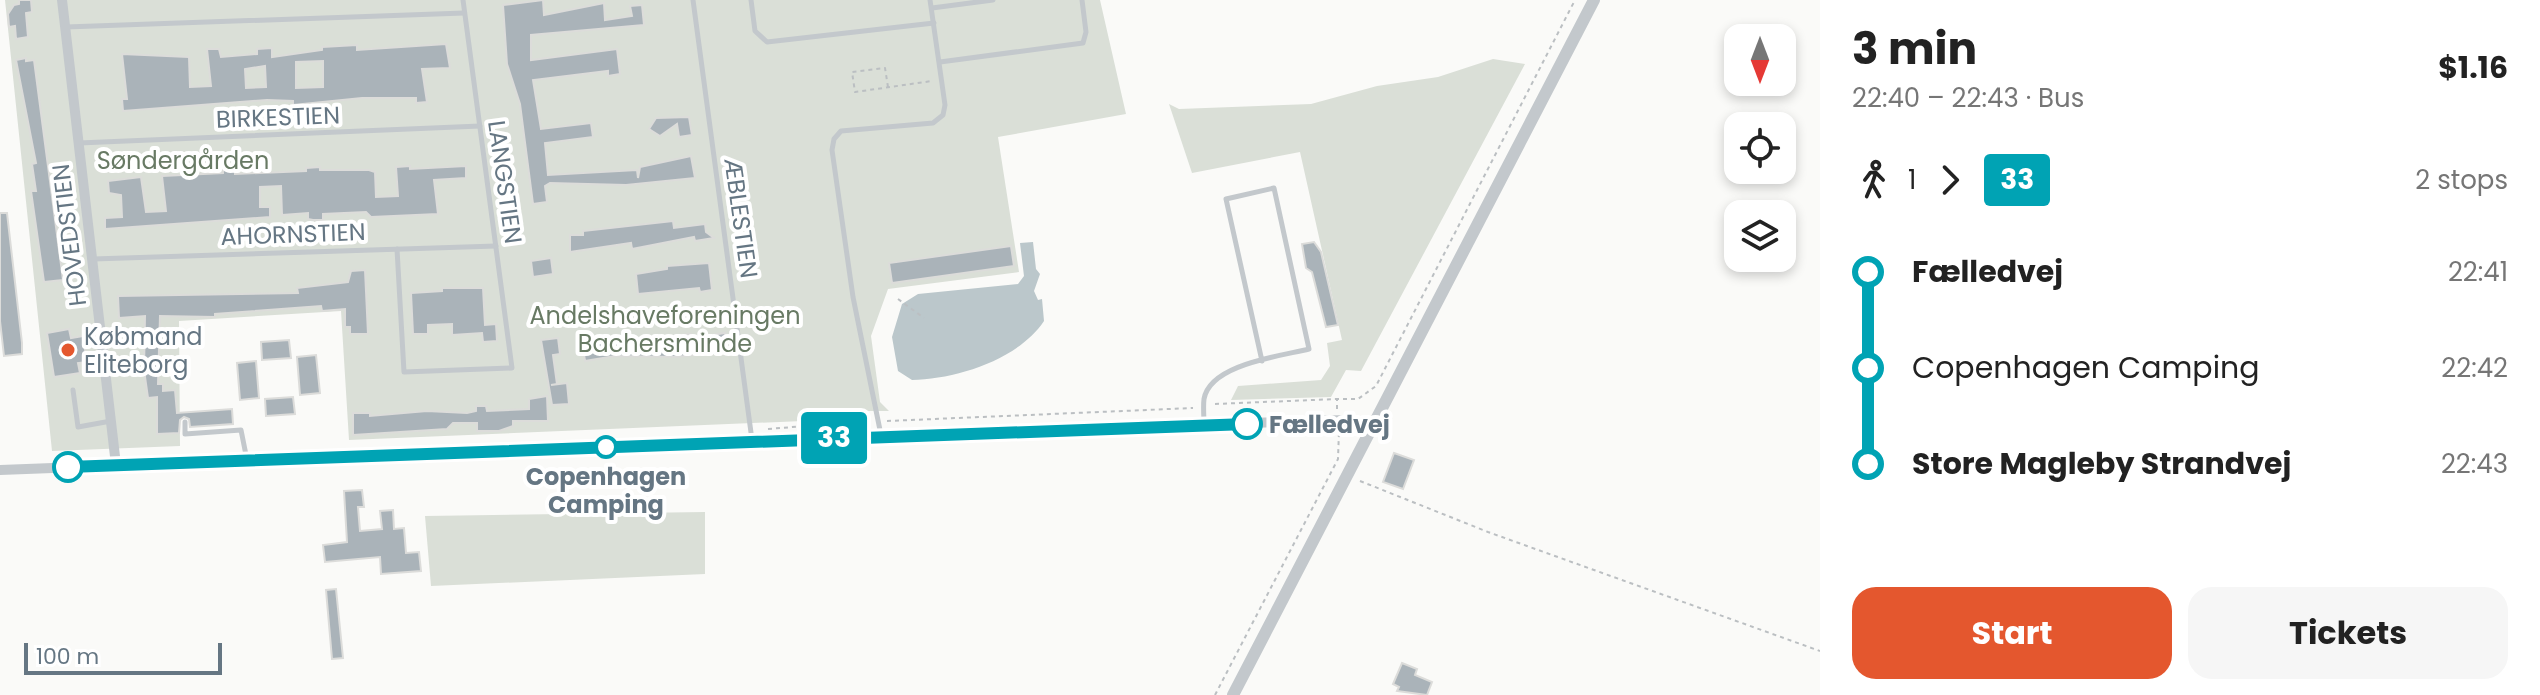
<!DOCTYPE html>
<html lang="en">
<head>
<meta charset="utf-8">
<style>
	:root { --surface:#fff; --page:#f6f6f6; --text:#222; --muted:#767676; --accent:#e4572e }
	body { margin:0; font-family:Poppins,sans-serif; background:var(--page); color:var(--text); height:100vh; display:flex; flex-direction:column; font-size:30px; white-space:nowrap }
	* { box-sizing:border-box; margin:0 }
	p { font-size:26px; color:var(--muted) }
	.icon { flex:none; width:44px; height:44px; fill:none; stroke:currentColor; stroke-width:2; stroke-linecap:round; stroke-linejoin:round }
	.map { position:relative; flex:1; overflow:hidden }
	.side { display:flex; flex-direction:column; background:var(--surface); width:720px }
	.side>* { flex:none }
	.badge { padding:0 16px; border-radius:6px; font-size:28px; line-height:52px }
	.needle { width:52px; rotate:180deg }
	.controls { position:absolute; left:1724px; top:24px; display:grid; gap:16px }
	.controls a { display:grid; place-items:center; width:72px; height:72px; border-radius:16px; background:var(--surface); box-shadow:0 4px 12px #0003; font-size:40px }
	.scale { position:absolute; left:24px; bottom:20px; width:198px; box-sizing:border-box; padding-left:8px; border:4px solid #657683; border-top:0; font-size:22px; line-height:28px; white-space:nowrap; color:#657683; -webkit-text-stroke:6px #fff; paint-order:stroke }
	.map>.badge { position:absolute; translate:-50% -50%; box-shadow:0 0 0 4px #fff }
	.legs { display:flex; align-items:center; gap:12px; height:88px; padding:0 32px; font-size:26px }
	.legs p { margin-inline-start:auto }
	.headline { display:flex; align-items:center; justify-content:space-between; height:136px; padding:0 32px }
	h1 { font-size:44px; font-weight:700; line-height:60px }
	.primary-button { display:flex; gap:16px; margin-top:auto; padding:16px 32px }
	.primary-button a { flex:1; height:92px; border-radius:24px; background:var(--accent); color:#fff; font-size:32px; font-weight:700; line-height:92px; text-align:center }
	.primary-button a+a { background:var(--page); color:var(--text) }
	ul { padding:0 32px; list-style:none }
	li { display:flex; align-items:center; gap:28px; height:96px; font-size:30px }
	li i { display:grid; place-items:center; width:12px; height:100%; margin:0 10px; background:currentColor }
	li i::after { content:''; width:20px; height:20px; margin:-10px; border:6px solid; border-radius:50%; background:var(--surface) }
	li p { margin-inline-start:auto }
	li:first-child i { background:linear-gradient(#0000 50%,currentColor 0) }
	li:last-child i { background:linear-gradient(currentColor 50%,#0000 0) }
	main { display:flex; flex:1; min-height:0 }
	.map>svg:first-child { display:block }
</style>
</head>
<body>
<main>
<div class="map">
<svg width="1820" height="695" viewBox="0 0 1820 695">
	<rect width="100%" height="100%" fill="#fafaf8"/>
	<g fill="#dadfd7">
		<polygon points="5,0 1100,0 1126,114 998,137 1019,272 888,289 871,336 880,402 889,411 865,411 850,419 349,440 341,311 179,321 180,446 52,451"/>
		<polygon points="1493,59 1525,64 1361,371 1346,370 1331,397 1231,400 1238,386 1321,380 1330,366 1327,343 1342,340 1300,152 1192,173 1169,104 1179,109 1311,104 1377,86 1438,77"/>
		<polygon points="705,512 705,574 431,586 425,516"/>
	</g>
	<path fill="#bbc7cb" d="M1033 242 1036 269 1040 274 1034 291 1038 300 1042 299 1044 321C1018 360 956 379 912 380L898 371 892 337 902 304 918 294 1018 284 1024 276 1020 243Z"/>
	<g fill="#aab3b9" stroke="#dcdcda" stroke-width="2" fill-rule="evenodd">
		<polygon points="19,0 31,0 32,12 26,13 28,37 16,39 15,26 9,27 8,14 14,5 19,4"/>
		<polygon points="543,0 544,15 604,3 605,20 632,16 630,6 642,5 644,25 531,35 531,60 617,49 620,74 608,76 608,71 533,80 541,129 591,123 593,137 545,143 548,175 637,170 638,178 640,167 691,156 695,178 626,185 550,183 545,186 547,202 533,204 520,104 507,64 503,5"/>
		<path d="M446 44 450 68 422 69 427 102 416 103V98H362L293 105V101L267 100 123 111 122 99H127L122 54 189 57 190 87 211 86 207 49H219L221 57 257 54V49L272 48V57L322 50V47L357 45V50ZM323 61V87L296 88V62ZM265 66 266 87 246 88 245 69Z"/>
		<polygon points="26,58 26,61 34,60 63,280 44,282 31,191 36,191 32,164 36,163 16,60"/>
		<polygon points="689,117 692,135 679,137 677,124 660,136 649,129 656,118"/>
		<polygon points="410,166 410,169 466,166 466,178 434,180 438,214 371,217 366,212 323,214 323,220 313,220 308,219 308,213 282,215 281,186 260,187 260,207 270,207 270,217 105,229 105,218 122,217 121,195 109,193 108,181 141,177 146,212 166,211 162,176 223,173 223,168 235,168 235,174 306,171 306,168 320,167 320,170 369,170 375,172 376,197 398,196 396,167"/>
		<polygon points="0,213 7,213 22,343 22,354 4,356 0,321"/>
		<polygon points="673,221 674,228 705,224 706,232 714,238 695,241 694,237 632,249 631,243 570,252 570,235 583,235 583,231"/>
		<polygon points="1314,242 1321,252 1338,325 1326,327 1312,272 1306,268 1302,244"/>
		<polygon points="1011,246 1014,266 892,283 889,263"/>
		<polygon points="551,258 553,274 533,277 531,261"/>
		<polygon points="709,263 712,290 700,292 699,288 638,294 636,274 667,269 667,266"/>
		<polygon points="365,270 368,334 350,334 350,327 345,327 345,309 322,311 321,306 215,314 215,317 160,316 158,384 163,384 163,391 175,390 177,413 232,409 233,424 190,427 189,419 184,417 180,420 179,433 157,434 157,397 148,398 144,370 145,316 119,318 118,296 298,293 297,288 348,282 351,271"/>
		<polygon points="442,288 483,288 485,325 496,324 497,341 483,342 482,333 452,335 452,324 428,325 428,334 413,334 411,293 442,291"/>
		<polygon points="69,329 71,338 83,336 87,362 78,363 80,373 54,377 47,333"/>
		<polygon points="725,333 727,351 677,357 615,356 585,361 582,341 628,336 628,340 691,334 692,338"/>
		<polygon points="558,338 560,354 553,355 557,384 551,385 567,383 569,404 552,405 541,340"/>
		<polygon points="289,340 291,358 262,360 261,342"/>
		<polygon points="316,355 320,393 300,395 297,357"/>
		<polygon points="256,361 259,398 240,400 237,363"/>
		<polygon points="547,396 548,421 513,421 513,426 499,431 477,431 477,423 453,423 447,429 353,435 353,413 370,413 370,416 427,411 467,413 476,411 476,406 486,406 487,411 529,409 529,399"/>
		<polygon points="293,397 295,414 266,416 265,399"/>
		<polygon points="1394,453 1414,460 1403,489 1383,482"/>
		<polygon points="362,490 364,507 358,507 360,531 382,529 380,511 393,510 394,529 404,528 406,553 419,552 421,571 381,574 380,557 325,562 323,545 347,542 344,491"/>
		<polygon points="336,589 343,658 332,659 326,590"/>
		<polygon points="1402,663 1417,669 1415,675 1432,682 1427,695 1397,691 1399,687 1393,684"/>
	</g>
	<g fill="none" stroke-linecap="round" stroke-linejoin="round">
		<g stroke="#bbbfc2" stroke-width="2" stroke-dasharray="4 4" stroke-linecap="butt">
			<polyline points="888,87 885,68 852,72 855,92 932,81"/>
			<polyline points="898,299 924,318"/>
			<polyline points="1215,404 1337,399"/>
			<polyline points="1337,409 1337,399 1358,399 1376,386 1575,0"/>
			<polyline points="887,421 1193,408"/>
			<polyline points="768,429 869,421"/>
			<polyline points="1360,481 1488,532 1820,651"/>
			<polyline points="1215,695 1338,459 1339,431"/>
		</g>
		<g stroke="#c3c8cc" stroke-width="5">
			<polyline points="693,0 752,440"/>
			<polyline points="751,0 755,31 767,42 934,23"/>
			<polyline points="932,8 993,0"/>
			<polyline points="66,27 464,13"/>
			<polyline points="940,62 1083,43 1086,32 1082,0"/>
			<polyline points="79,143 480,126"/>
			<polyline points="397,249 404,372 512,368 463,0"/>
			<polyline points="93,259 496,246"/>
			<polyline points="73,390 78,427 111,421"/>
			<polyline points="185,422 185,434 241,430 247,460"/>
			<path d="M1204 424C1204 416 1203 407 1204 399 1210 364 1281 356 1309 349L1274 188 1226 199 1262 361"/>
			<polyline points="881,435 853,297 832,150 834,139 841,131 933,123 943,115 945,105 930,0"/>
		</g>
		<g stroke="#c3c8cc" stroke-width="10">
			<polyline points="62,0 116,465"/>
			<polyline points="0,470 1302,421 1350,420 1374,427"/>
		</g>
		<polyline stroke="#c3c8cc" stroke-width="12" points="1233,695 1594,0"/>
	</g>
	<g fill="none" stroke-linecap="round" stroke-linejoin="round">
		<g stroke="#fff" stroke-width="18">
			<polyline id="line-1" points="68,467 1247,424"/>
		</g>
		<use href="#line-1" stroke="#00a3b4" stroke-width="12"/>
	</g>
	<circle fill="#e4572e" stroke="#fff" stroke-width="3" cx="68" cy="350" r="8"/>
	<g fill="#fff" stroke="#00a3b4" stroke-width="4">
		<circle cx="1247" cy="424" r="14"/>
		<circle cx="606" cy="447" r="10"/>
		<circle cx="68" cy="467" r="14"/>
	</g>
	<g text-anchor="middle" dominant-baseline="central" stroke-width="8" stroke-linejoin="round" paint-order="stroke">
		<g font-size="24" fill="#657683" stroke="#fff">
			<text transform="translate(278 117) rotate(-2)">BIRKESTIEN</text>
			<text transform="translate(505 182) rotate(82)">LANGSTIEN</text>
			<text transform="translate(741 218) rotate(82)">ÆBLESTIEN</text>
			<text transform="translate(293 234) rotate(-2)">AHORNSTIEN</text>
			<text transform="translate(69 235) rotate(-97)">HOVEDSTIEN</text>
		</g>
		<g font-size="24" fill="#687a64" stroke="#fff">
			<text x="183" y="160">Søndergården</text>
			<text x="665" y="315">Andelshaveforeningen<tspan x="665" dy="28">Bachersminde</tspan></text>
		</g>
		<g font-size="24" fill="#657683" stroke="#fff" text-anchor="start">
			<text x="84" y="336">Købmand<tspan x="84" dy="28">Eliteborg</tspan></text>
		</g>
		<g font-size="24" font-weight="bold" fill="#657683" stroke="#fff" text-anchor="start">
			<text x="1269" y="424">Fælledvej</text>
			<text x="606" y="476" text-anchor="middle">Copenhagen<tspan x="606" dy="28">Camping</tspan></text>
		</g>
	</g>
</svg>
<div class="controls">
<a><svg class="needle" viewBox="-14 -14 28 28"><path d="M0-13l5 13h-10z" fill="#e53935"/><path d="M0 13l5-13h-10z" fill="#767676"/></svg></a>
<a><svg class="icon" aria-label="locate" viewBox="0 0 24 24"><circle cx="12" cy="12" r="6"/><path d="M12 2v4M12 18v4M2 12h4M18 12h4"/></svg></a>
<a><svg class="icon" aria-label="layers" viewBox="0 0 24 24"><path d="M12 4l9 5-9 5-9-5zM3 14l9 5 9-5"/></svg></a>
</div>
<div class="scale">100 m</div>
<b class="badge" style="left:834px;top:438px;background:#00a3b4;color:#fff">33</b>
</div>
<section class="side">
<div class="headline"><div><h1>3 min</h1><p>22:40 – 22:43 · Bus</p></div><b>$1.16</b></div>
<div class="legs"><svg class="icon" aria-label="walk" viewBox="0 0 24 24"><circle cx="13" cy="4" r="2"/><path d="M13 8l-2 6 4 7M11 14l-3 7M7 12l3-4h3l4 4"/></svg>1<svg class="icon" aria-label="forward" viewBox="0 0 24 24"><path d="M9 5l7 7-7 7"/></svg><b class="badge" style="background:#00a3b4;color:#fff">33</b><p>2 stops</p></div>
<ul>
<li><i style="color:#00a3b4"></i><b>Fælledvej</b><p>22:41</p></li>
<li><i style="color:#00a3b4"></i><span>Copenhagen Camping</span><p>22:42</p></li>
<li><i style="color:#00a3b4"></i><b>Store Magleby Strandvej</b><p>22:43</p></li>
</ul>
<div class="primary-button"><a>Start</a><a>Tickets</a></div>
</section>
</main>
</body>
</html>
